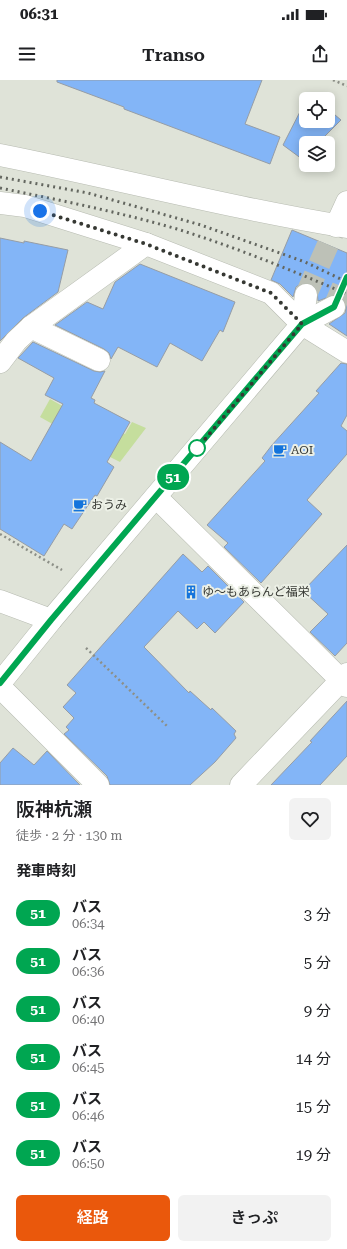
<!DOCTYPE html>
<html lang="ja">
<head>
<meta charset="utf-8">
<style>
	:root { --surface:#fff; --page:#f2f2f2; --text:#202124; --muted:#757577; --accent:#ea580c }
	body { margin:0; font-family:"Roboto Serif","Noto Sans JP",serif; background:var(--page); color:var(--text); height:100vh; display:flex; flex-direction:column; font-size:15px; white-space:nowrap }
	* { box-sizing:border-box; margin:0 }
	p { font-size:13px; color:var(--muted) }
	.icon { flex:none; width:22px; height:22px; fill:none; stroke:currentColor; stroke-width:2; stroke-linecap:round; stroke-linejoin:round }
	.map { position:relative; height:705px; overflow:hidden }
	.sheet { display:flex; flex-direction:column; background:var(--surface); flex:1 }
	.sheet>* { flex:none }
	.badge { padding:0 8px; border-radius:13px; font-size:14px; line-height:26px }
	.controls { position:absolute; left:299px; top:12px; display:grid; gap:8px }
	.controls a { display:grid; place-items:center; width:36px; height:36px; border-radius:6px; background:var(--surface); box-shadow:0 2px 10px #0003; font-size:20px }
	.you { position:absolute; width:20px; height:20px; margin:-10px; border:3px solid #fff; border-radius:50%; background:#1a73e8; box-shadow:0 0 0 6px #1a73e833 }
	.map>.badge { position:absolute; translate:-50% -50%; box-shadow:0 0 0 2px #fff }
	h2 { padding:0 16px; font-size:15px; line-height:36px }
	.round { display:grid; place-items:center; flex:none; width:42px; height:42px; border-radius:6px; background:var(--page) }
	.overview { display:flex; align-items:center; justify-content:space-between; height:68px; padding:0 16px }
	h1 { font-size:19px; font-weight:600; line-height:30px }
	.primary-button { display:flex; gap:8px; margin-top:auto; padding:8px 16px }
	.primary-button a { flex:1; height:46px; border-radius:6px; background:var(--accent); color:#fff; font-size:16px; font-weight:600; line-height:46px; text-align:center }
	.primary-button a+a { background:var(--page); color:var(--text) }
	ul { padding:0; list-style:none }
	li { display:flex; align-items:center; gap:12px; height:48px; padding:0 16px }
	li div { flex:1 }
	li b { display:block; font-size:15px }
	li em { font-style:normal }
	li .badge { min-width:44px; font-weight:700; text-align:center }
	.status { display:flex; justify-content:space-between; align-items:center; height:28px; padding:0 20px; background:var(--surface); direction:ltr }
	.status svg { height:11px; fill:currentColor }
	header { display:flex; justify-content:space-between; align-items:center; height:52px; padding:0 16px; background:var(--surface); font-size:18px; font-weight:600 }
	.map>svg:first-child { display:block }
</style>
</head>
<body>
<div class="status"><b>06:31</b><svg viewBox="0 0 49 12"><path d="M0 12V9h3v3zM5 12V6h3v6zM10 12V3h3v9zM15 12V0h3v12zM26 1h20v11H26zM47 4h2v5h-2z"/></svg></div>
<header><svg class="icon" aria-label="menu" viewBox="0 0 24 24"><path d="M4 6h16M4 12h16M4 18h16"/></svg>Transo<svg class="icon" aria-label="share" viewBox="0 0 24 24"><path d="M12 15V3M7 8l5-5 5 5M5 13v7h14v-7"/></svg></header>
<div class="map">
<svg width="347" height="705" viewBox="0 0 347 705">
	<rect width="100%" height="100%" fill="#dfe3d8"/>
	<g fill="#c5de9d">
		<polygon points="50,319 80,336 72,355 40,337"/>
		<polygon points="132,342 146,348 120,382 90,367 114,348 125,354"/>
	</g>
	<g fill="#83b5f7" stroke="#969da5">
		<polygon points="57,0 262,0 245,44 280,57 270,84 124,29 124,27 57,2"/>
		<polygon points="306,20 306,41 328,41 328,29 341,40 321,60 324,63 306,63 306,82 283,65"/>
		<polygon points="292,150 347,173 347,256 329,244 345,233 346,228 345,222 341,217 334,215 318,221 317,210 313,205 307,203 302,203 296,207 293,217 280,204 271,200"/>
		<polygon points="0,158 24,163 24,161 68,170 58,212 23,238 0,261"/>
		<polygon points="140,184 235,222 223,252 220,250 202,281 170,263 157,287 118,267 111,279 109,273 104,269 55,245 87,222 103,229 115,202"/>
		<polygon points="33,262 94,291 100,292 105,291 91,318 95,320 94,323 130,342 107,382 114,387 97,416 95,415 72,449 64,444 44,476 0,449 0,362 31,381 63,324 45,315 54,298 18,278"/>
		<polygon points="341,283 347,284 347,335 341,346 347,351 347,374 307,420 322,434 261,503 224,467 228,463 207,445 265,381 262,378 272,365 319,313 316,311"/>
		<polygon points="347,465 347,563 335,576 310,552 328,534 303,511"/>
		<polygon points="183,474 202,492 208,486 244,522 215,553 204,542 197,549 178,531 144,567 189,613 190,611 211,630 212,628 236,651 234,654 236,658 215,682 190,705 110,705 107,696 64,654 69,650 66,647 74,638 63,627 76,613 67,605"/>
		<polygon points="347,621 347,676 320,705 271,705 312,662 310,661"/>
		<polygon points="13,668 34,685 47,671 80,705 0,705 0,683"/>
	</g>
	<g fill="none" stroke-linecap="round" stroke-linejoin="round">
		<g stroke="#bdc1b7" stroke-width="22" stroke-dasharray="22 11" stroke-linecap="butt">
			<polyline points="306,215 336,146"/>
			<polyline points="334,227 347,197"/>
		</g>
		<g stroke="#b7bbb1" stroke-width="23">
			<g id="minor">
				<path d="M0 75C116 98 230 128 347 147"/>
				<polyline points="0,123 25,126 146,164 271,213 302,244 347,272"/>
				<polyline points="31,247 99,280"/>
				<polyline points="0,282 16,261 31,247 146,164"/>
				<polyline points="156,417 347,606"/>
				<polyline points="0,521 51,540"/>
				<polyline points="0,607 98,705"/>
				<polyline points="241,705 347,594"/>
			</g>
		</g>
		<g stroke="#b7bbb1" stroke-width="23">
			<g id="tertiary">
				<polyline points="336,146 347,122"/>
				<polyline points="302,244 334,227"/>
				<polyline points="0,603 51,540 302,244 306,215"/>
			</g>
		</g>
		<g stroke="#8c8f87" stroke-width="2.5" stroke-dasharray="2 3" stroke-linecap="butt">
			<polyline points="333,0 347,6"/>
			<polyline points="0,454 62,490"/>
			<polyline points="86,568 167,646"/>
		</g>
		<use href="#minor" stroke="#fff" stroke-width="22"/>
		<use href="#tertiary" stroke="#fff" stroke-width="22"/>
		<g stroke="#63665f" stroke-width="3" stroke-dasharray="2 4" stroke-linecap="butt">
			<polyline points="0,97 88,113 201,145 305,182 347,202"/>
			<path d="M0 108C59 120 119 132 177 149 235 167 291 190 347 214"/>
		</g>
	</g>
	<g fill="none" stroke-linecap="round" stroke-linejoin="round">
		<g stroke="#fff" stroke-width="9">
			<polyline id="line" points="0,603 51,540 302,244 334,227 347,197"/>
		</g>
		<use href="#line" stroke="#00a651" stroke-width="6"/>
		<polyline stroke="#363833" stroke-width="4" stroke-dasharray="0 7.2" points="40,131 146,164 271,213 302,244 195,371 197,368"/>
	</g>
	<defs>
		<g id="cafe-bare" transform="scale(1.08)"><path d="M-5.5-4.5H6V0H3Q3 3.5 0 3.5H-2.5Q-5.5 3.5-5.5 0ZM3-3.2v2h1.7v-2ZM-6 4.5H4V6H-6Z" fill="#1474dc" stroke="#ecf0e6" stroke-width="2.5" paint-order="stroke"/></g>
		<g id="building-bare" transform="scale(1.08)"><path d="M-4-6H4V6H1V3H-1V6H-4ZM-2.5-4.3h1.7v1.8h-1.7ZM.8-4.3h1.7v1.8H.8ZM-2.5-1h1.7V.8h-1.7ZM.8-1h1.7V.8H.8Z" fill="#1474dc" stroke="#ecf0e6" stroke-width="2.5" paint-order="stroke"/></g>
	</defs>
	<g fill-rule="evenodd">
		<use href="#cafe-bare" x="280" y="370"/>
		<use href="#cafe-bare" x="80" y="425"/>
		<use href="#building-bare" x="191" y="512"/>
	</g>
	<circle fill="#fff" stroke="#00a651" stroke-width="2" cx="197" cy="368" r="8"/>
	<g text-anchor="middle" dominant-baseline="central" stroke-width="4" stroke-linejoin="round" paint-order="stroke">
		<g font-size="12" fill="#363833" stroke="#ecf0e6" text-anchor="start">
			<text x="291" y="370">AOI</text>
			<text x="91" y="425">おうみ</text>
			<text x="202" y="512">ゆ～もあらんど福栄</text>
		</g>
	</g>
</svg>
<div class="controls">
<a><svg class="icon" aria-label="locate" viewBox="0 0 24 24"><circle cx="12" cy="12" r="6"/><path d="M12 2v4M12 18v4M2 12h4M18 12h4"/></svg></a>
<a><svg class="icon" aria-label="layers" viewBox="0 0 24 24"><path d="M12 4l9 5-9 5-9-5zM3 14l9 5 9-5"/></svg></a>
</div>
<div class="you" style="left:40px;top:131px"></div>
<b class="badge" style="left:173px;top:397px;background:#00a651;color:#fff">51</b>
</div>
<section class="sheet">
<div class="overview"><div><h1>阪神杭瀬</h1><p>徒歩 · 2 分 · 130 m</p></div><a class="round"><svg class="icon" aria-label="heart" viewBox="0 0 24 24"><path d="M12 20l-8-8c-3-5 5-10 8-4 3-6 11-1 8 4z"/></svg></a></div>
<h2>発車時刻</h2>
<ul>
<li><span class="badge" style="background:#00a651;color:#fff">51</span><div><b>バス</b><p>06:34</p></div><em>3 分</em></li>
<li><span class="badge" style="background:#00a651;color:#fff">51</span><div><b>バス</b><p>06:36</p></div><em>5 分</em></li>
<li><span class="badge" style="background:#00a651;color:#fff">51</span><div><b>バス</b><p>06:40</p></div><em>9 分</em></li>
<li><span class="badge" style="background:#00a651;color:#fff">51</span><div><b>バス</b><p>06:45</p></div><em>14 分</em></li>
<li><span class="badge" style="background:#00a651;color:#fff">51</span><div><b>バス</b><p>06:46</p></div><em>15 分</em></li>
<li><span class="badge" style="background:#00a651;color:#fff">51</span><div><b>バス</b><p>06:50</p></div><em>19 分</em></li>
</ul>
<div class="primary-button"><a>経路</a><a>きっぷ</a></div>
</section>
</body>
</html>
